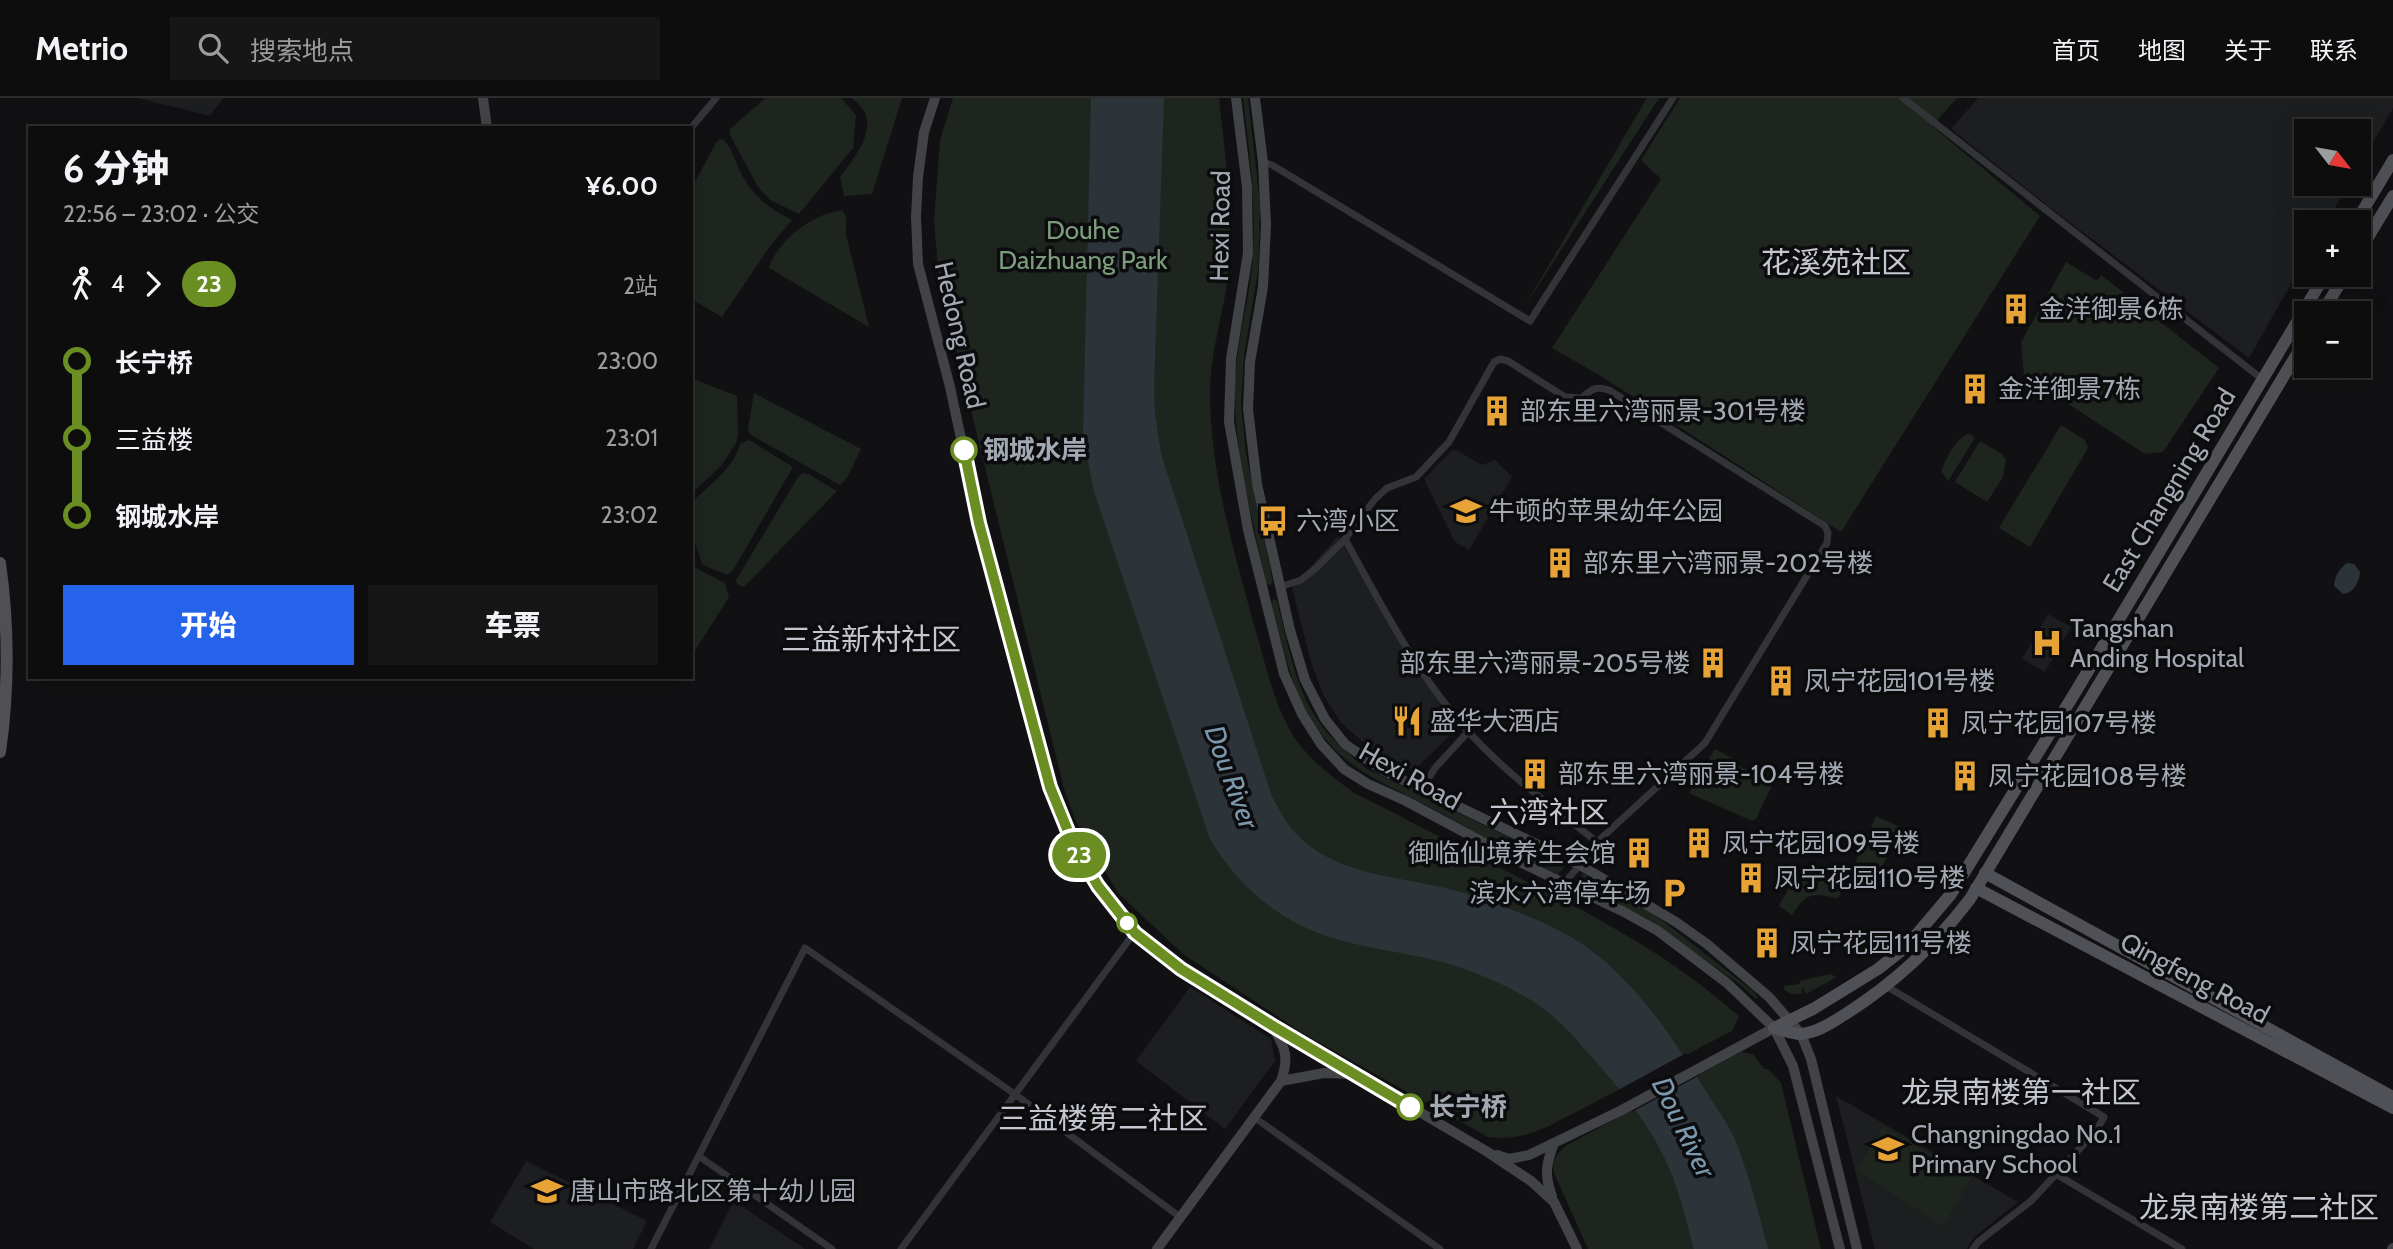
<!DOCTYPE html>
<html lang="zh">
<head>
<meta charset="utf-8">
<style>
	:root { --surface:#0d0d0e; --page:#161617; --text:#f1f3f6; --muted:#9a9c9e; --line:#2d2d2e; --accent:#2563eb }
	body { margin:0; font-family:Cabin,"Noto Sans SC",sans-serif; background:var(--page); color:var(--text); height:100vh; display:flex; flex-direction:column; font-size:26px; white-space:nowrap }
	* { box-sizing:border-box; margin:0 }
	p { font-size:23px; color:var(--muted) }
	.icon { flex:none; width:38px; height:38px; fill:none; stroke:currentColor; stroke-width:2; stroke-linecap:round; stroke-linejoin:round }
	.map { position:relative; flex:1; overflow:hidden }
	.details { position:absolute; left:28px; top:28px; width:665px; height:553px; display:flex; flex-direction:column; background:var(--surface); border-radius:0px; box-shadow:0 7px 28px #0002,0 0 0 2px var(--line) }
	.details>* { flex:none }
	.badge { padding:0 14px; border-radius:23px; font-size:24px; line-height:46px }
	.needle { width:46px; rotate:121deg }
	.tools { position:absolute; left:2294px; top:21px; display:grid; gap:14px }
	.tools a { display:grid; place-items:center; width:77px; height:77px; border-radius:0px; background:var(--surface); box-shadow:0 7px 28px #0002,0 0 0 2px var(--line); font-size:35px }
	.map>.badge { position:absolute; translate:-50% -50%; box-shadow:0 0 0 4px #fff }
	.legs { display:flex; align-items:center; gap:10px; height:77px; padding:0 35px; font-size:23px }
	.legs p { margin-inline-start:auto }
	.head { display:flex; align-items:center; justify-content:space-between; height:119px; padding:0 35px }
	h1 { font-size:38px; font-weight:800; line-height:52px }
	.button { display:flex; gap:14px; margin-top:auto; padding:14px 35px }
	.button a { flex:1; height:80px; border-radius:0px; background:var(--accent); color:#fff; font-size:28px; font-weight:800; line-height:80px; text-align:center }
	.button a+a { background:var(--page); color:var(--text) }
	ul { padding:0 35px; list-style:none }
	li { display:flex; align-items:center; gap:24px; height:77px; font-size:26px }
	li i { display:grid; place-items:center; width:10px; height:100%; margin:0 9px; background:currentColor }
	li i::after { content:''; width:18px; height:18px; margin:-9px; border:5px solid; border-radius:50%; background:var(--surface) }
	li p { margin-inline-start:auto }
	li:first-child i { background:linear-gradient(#0000 50%,currentColor 0) }
	li:last-child i { background:linear-gradient(currentColor 50%,#0000 0) }
	header { display:flex; align-items:center; gap:42px; box-sizing:border-box; height:98px; padding:0 35px; background:var(--surface); border-bottom:2px solid var(--line) }
	header strong { font-size:33px }
	nav { display:flex; gap:38px; margin-inline-start:auto; font-size:24px }
	.search { width:490px; height:63px; background:var(--page); display:flex; align-items:center; gap:18px; box-sizing:border-box; padding:0 24px; border-radius:0px; color:var(--muted); font-size:26px }
	.map>svg:first-child { display:block }
</style>
</head>
<body>
<header>
<strong>Metrio</strong>
<div class="search"><svg class="icon" aria-label="search" viewBox="0 0 24 24"><circle cx="10" cy="10" r="6"/><path d="M15 15l6 6"/></svg>搜索地点</div>
<nav><a>首页</a><a>地图</a><a>关于</a><a>联系</a></nav>
</header>
<div class="map">
<svg width="2393" height="1151" viewBox="0 0 2393 1151">
	<rect width="100%" height="100%" fill="#111113"/>
	<g fill="#1d1e20">
		<polygon points="138,0 223,0 210,18"/>
		<polygon points="1978,0 2393,0 2393,10 2359,69 2359,33 2306,33 2306,86 2349,86 2327,124 2306,124 2306,160 2249,260 2047,107 1951,31"/>
		<polygon points="1456,352 1482,367 1495,362 1512,379 1469,452 1455,444 1424,381 1451,353"/>
		<polygon points="1338,438 1410,561 1459,629 1413,673 1370,650 1341,625 1324,598 1311,564 1292,490"/>
		<polygon points="2048,516 2071,529 2045,574 2022,561"/>
		<polygon points="1190,889 1271,941 1275,963 1225,1031 1136,963"/>
		<polygon points="1836,998 2018,1104 1974,1139 1967,1151 1875,1151"/>
		<polygon points="526,1063 647,1123 633,1151 534,1151 490,1124"/>
		<polygon points="734,1103 805,1151 709,1151"/>
	</g>
	<g fill="#1e251e">
		<polygon points="765,0 841,0 856,17 853,50 799,116 770,102 758,89 730,37 730,31"/>
		<path d="M852 0H902L872 96 844 98 840 79C852 63 876 34 864 13 861 8 856 4 852 0Z"/>
		<path d="M953 0H1219C1225 58 1234 116 1228 174 1225 212 1211 250 1210 289 1209 370 1233 450 1254 527 1265 563 1272 600 1290 632 1304 658 1331 678 1354 695 1403 719 1451 745 1500 770 1589 815 1664 852 1739 918L1732 933 1549 1028C1528 1037 1512 1042 1488 1039L1304 936 1183 856 1118 795 1076 724 1064 691 939 182 934 123 940 42Z"/>
		<path d="M1243 0H1248L1260 105 1259 151 1258 172 1244 258 1241 305 1246 356 1273 484 1270 487 1266 486C1254 424 1235 360 1235 297 1234 248 1251 202 1253 154 1256 102 1249 51 1243 0Z"/>
		<polygon points="1647,0 1659,0 1523,211"/>
		<polygon points="1680,0 1957,0 1932,28 2040,118 1841,434 1601,278 1552,250 1661,81 1641,62"/>
		<path d="M720 41 724 42C734 53 735 65 742 77 754 99 770 111 792 122L770 148 722 219 691 201V91L716 45Z"/>
		<path d="M843 113 846 119V137L869 229 769 170C777 143 815 113 843 113Z"/>
		<polygon points="2066,164 2097,183 2101,177 2219,270 2163,354 2145,356 2024,277 2021,244"/>
		<polygon points="691,280 737,298 738,336 736,345 721,368 691,396"/>
		<polygon points="754,295 861,351 847,380 840,387 751,337 748,331"/>
		<polygon points="2061,327 2085,342 2088,350 2030,449 1999,430"/>
		<path d="M1969 336 1975 340 1948 383 1941 373C1946 361 1956 339 1969 336Z"/>
		<path d="M749 342 793 369 732 474 727 477 703 467 701 463 691 433V405C709 387 733 371 740 346Z"/>
		<polygon points="1980,343 2002,356 2006,362 2003,379 1987,404 1955,384"/>
		<polygon points="803,375 808,376 837,393 744,489 737,486 736,482 798,379"/>
		<polygon points="691,454 696,470 725,485 729,499 691,559"/>
		<path d="M1273 501 1277 503C1287 542 1294 587 1317 621 1330 641 1349 656 1367 671L1566 767 1558 776C1516 757 1475 734 1435 712 1388 686 1346 674 1315 627 1291 592 1283 547 1272 507Z"/>
		<polygon points="1715,651 1734,661 1733,665 1769,683 1771,689 1756,721 1752,723 1689,695"/>
		<polygon points="1876,718 1900,729 1882,769 1873,775 1854,767"/>
		<path d="M1841 773 1850 776 1838 800C1811 796 1808 793 1792 817L1779 808 1795 779C1814 791 1826 782 1841 773Z"/>
		<polygon points="1582,775 1654,816 1754,894 1758,900 1756,901 1742,888 1647,821 1580,786"/>
		<polygon points="1830,876 1837,879 1806,896 1802,888 1802,896 1791,896 1784,892 1784,888 1800,886 1799,883"/>
		<path d="M1741 954 1753 956 1764 971H1768L1781 985 1821 1151H1588L1554 1075C1551 1061 1557 1056 1567 1047Z"/>
		<polygon points="1883,1028 1971,1081 1943,1128 1857,1073"/>
	</g>
	<g fill="#2c343a">
		<path d="M1091 0H1164L1154 290 1155 316 1161 356 1272 699C1278 709 1284 721 1291 730 1334 782 1408 777 1467 796 1502 807 1539 821 1571 839 1631 874 1673 940 1709 998 1718 1013 1730 1028 1736 1044 1749 1078 1759 1115 1768 1151H1694C1685 1119 1678 1085 1662 1055 1644 1018 1617 988 1590 957 1575 940 1560 922 1541 909 1514 890 1481 876 1450 866 1412 855 1373 852 1336 841 1281 825 1239 790 1210 741L1093 390 1083 336Z"/>
		<path d="M2347 465 2354 466 2360 474C2359 484 2354 495 2343 496L2334 488C2335 478 2338 472 2347 465Z"/>
	</g>
	<polygon fill="#111113" points="1686,955 1700,977 1632,1014 1618,992"/>
	<g fill="none" stroke-linecap="round" stroke-linejoin="round">
		<g stroke="#333437" stroke-width="7">
			<polyline points="1903,0 2262,281"/>
			<polyline points="691,30 716,0"/>
			<polyline points="1263,64 1272,67 1530,223 1673,0"/>
			<path d="M1345 441C1385 514 1425 592 1485 651 1519 685 1559 714 1597 744"/>
			<path d="M1280 489 1301 482 1315 471 1345 441 1375 401 1387 390 1416 379 1449 344 1494 264 1500 261 1508 263 1565 299 1582 300C1591 291 1596 288 1609 292L1825 428 1828 435 1827 445 1705 645 1597 744 1589 757 1564 785"/>
			<polyline points="1422,691 1435,670 1469,633"/>
			<polyline points="1886,888 2104,1019 2096,1033 2031,1103 1978,1144 1973,1151"/>
			<polyline points="1255,1020 1440,1151"/>
			<polyline points="700,1059 832,1151"/>
			<polyline points="2056,1076 2182,1151"/>
			<polyline points="651,1151 805,850 1016,997 1180,1119"/>
			<polyline points="901,1151 1134,835"/>
		</g>
		<g stroke="#414347" stroke-width="10">
			<polyline points="483,0 487,30"/>
			<polyline points="935,0 924,34 918,79 916,119 918,166 950,289 979,425 1050,689 1074,748 1098,788 1134,835 1181,871 1273,928 1486,1053 1531,1083 1554,1104 1577,1151"/>
			<polyline points="1236,0 1247,89 1248,155 1231,261 1229,324 1248,432 1284,576 1302,616 1321,646 1344,671 1368,686 1406,703 1524,766 1624,814 1658,833 1727,885 1774,930 1793,968 1840,1151"/>
			<polyline points="1255,0 1263,64 1266,127 1263,189 1250,264 1248,311 1257,386 1290,532 1305,582 1325,621 1345,646 1382,672 1580,767 1676,824 1707,846 1769,899 1801,936 1811,961 1857,1151"/>
			<polyline points="1281,983 1324,975 1351,976"/>
			<polyline points="1497,1057 1509,1061 1529,1057 1620,1013 1774,930"/>
			<path d="M1552 1098C1544 1077 1546 1066 1554 1045"/>
			<path d="M1157 1151 1281 983C1289 960 1286 951 1274 931"/>
			<polyline points="2392,1151 2393,1150"/>
		</g>
		<g stroke="#4f5156" stroke-width="12">
			<polyline points="2356,124 2393,62"/>
			<polyline points="2359,154 2393,98"/>
			<polyline points="2322,215 2345,177"/>
			<path d="M0 465C9 529 9 591 0 654"/>
			<polyline points="1985,775 2393,999"/>
			<polyline points="1976,790 2393,1010"/>
			<polyline points="1774,930 1813,911 1878,871 1907,848 1951,796 2076,593 2325,177"/>
			<path d="M1774 930C1782 932 1792 936 1800 936 1817 935 1831 925 1844 917 1896 884 1933 849 1970 801L2306 241"/>
		</g>
	</g>
	<g fill="none" stroke-linecap="round" stroke-linejoin="round">
		<g stroke="#fff" stroke-width="16">
			<polyline id="line-1" points="964,352 979,425 1050,689 1074,748 1098,788 1135,835 1181,871 1273,928 1410,1009"/>
		</g>
		<use href="#line-1" stroke="#6b8e23" stroke-width="10"/>
	</g>
	<defs>
		<g id="building-bare" transform="scale(2.415)"><path d="M-4-6H4V6H1V3H-1V6H-4ZM-2.5-4.3h1.7v1.8h-1.7ZM.8-4.3h1.7v1.8H.8ZM-2.5-1h1.7V.8h-1.7ZM.8-1h1.7V.8H.8Z" fill="#e7a336" stroke="#0c0c0e" stroke-width="2.5" paint-order="stroke"/></g>
		<g id="school-bare" transform="scale(2.415)"><path d="M0-5L7-2L0 1L-7-2ZM-4 1L0 2.5L4 1V4Q0 6-4 4Z" fill="#e7a336" stroke="#0c0c0e" stroke-width="2.5" paint-order="stroke"/></g>
		<g id="bus-bare" transform="scale(2.415)"><path d="M-5-6H5V4H4V6H2V4H-2V6H-4V4H-5ZM-3.5-4V0h7V-4ZM-3.5 1.2v1.5H-2V1.2ZM2 1.2v1.5H3.5V1.2Z" fill="#e7a336" stroke="#0c0c0e" stroke-width="2.5" paint-order="stroke"/></g>
		<g id="hospital-bare" transform="scale(2.415)"><path d="M-5-5h3v3.5h4V-5h3V5h-3V1.5h-4V5h-3Z" fill="#e7a336" stroke="#0c0c0e" stroke-width="2.5" paint-order="stroke"/></g>
		<g id="restaurant-bare" transform="scale(2.415)"><path d="M-5-6h1v4h1v-4h1v4h1v-4h1v5L-1.5 .5V6h-2V.5L-5-1ZM5-6V6H3V1.5H1.5Q1.5-4 5-6Z" fill="#e7a336" stroke="#0c0c0e" stroke-width="2.5" paint-order="stroke"/></g>
		<g id="parking-bare" transform="scale(2.415)"><path d="M-3.5-5.5H1a3.5 3.5 0 0 1 0 7H-1V5.5H-3.5ZM-1-3.4V-.6H.8a1.4 1.4 0 0 0 0-2.8Z" fill="#e7a336" stroke="#0c0c0e" stroke-width="2.5" paint-order="stroke"/></g>
	</defs>
	<g fill-rule="evenodd">
		<use href="#building-bare" x="2016" y="211"/>
		<use href="#building-bare" x="1975" y="291"/>
		<use href="#building-bare" x="1497" y="313"/>
		<use href="#school-bare" x="1466" y="413"/>
		<use href="#bus-bare" x="1273" y="423"/>
		<use href="#building-bare" x="1560" y="465"/>
		<use href="#hospital-bare" x="2047" y="545"/>
		<use href="#building-bare" x="1713" y="565"/>
		<use href="#building-bare" x="1781" y="583"/>
		<use href="#restaurant-bare" x="1407" y="623"/>
		<use href="#building-bare" x="1938" y="625"/>
		<use href="#building-bare" x="1535" y="676"/>
		<use href="#building-bare" x="1965" y="678"/>
		<use href="#building-bare" x="1699" y="745"/>
		<use href="#building-bare" x="1639" y="755"/>
		<use href="#building-bare" x="1751" y="780"/>
		<use href="#parking-bare" x="1674" y="795"/>
		<use href="#building-bare" x="1767" y="845"/>
		<use href="#school-bare" x="1888" y="1051"/>
		<use href="#school-bare" x="547" y="1093"/>
	</g>
	<g fill="#fff" stroke="#6b8e23" stroke-width="3.5">
		<circle cx="964" cy="352" r="12"/>
		<circle cx="1127" cy="825" r="9"/>
		<circle cx="1410" cy="1009" r="12"/>
	</g>
	<g text-anchor="middle" dominant-baseline="central" stroke-width="7" stroke-linejoin="round" paint-order="stroke">
		<g font-size="26" fill="#a3a9b3" stroke="#0c0c0e">
			<text transform="translate(1220 128) rotate(-89)">Hexi Road</text>
			<text transform="translate(960 237) rotate(77)">Hedong Road</text>
			<text transform="translate(2169 392) rotate(-59)">East Changning Road</text>
			<text transform="translate(1410 678) rotate(29)">Hexi Road</text>
			<text transform="translate(2195 880) rotate(28)">Qingfeng Road</text>
		</g>
		<g font-size="26" fill="#7b9d7c" stroke="#0c0c0e">
			<text x="1083" y="132">Douhe<tspan x="1083" dy="30">Daizhuang Park</tspan></text>
		</g>
		<g font-size="26" fill="#a3a9b3" stroke="#0c0c0e" text-anchor="start">
			<text x="2039" y="211">金洋御景6栋</text>
			<text x="1998" y="291">金洋御景7栋</text>
			<text x="1520" y="313">部东里六湾丽景-301号楼</text>
			<text x="1489" y="413">牛顿的苹果幼年公园</text>
			<text x="1296" y="423">六湾小区</text>
			<text x="1583" y="465">部东里六湾丽景-202号楼</text>
			<text x="2070" y="530">Tangshan<tspan x="2070" dy="30">Anding Hospital</tspan></text>
			<text x="1690" y="565" text-anchor="end">部东里六湾丽景-205号楼</text>
			<text x="1804" y="583">凤宁花园101号楼</text>
			<text x="1430" y="623">盛华大酒店</text>
			<text x="1961" y="625">凤宁花园107号楼</text>
			<text x="1558" y="676">部东里六湾丽景-104号楼</text>
			<text x="1988" y="678">凤宁花园108号楼</text>
			<text x="1722" y="745">凤宁花园109号楼</text>
			<text x="1616" y="755" text-anchor="end">御临仙境养生会馆</text>
			<text x="1774" y="780">凤宁花园110号楼</text>
			<text x="1651" y="795" text-anchor="end">滨水六湾停车场</text>
			<text x="1790" y="845">凤宁花园111号楼</text>
			<text x="1911" y="1036">Changningdao No.1<tspan x="1911" dy="30">Primary School</tspan></text>
			<text x="570" y="1093">唐山市路北区第十幼儿园</text>
		</g>
		<g font-size="26" font-weight="bold" fill="#a3a9b3" stroke="#0c0c0e" text-anchor="start">
			<text x="983" y="352">钢城水岸</text>
			<text x="1429" y="1009">长宁桥</text>
		</g>
		<g font-size="28" font-style="italic" fill="#7c98ac" stroke="#0c0c0e">
			<text transform="translate(1232 679) rotate(70)">Dou River</text>
			<text transform="translate(1684 1029) rotate(64)">Dou River</text>
		</g>
		<g font-size="30" fill="#c4c7cf" stroke="#0c0c0e">
			<text x="1836" y="164">花溪苑社区</text>
			<text x="871" y="541">三益新村社区</text>
			<text x="1549" y="714">六湾社区</text>
			<text x="2021" y="994">龙泉南楼第一社区</text>
			<text x="1103" y="1020">三益楼第二社区</text>
			<text x="2259" y="1109">龙泉南楼第二社区</text>
		</g>
	</g>
</svg>
<div class="tools">
<a><svg class="needle" viewBox="-14 -14 28 28"><path d="M0-13l5 13h-10z" fill="#e53935"/><path d="M0 13l5-13h-10z" fill="#9a9c9e"/></svg></a>
<a>+</a>
<a>−</a>
</div>
<b class="badge" style="left:1079px;top:757px;background:#6b8e23;color:#fff">23</b>
<section class="details">
<div class="head"><div><h1>6 分钟</h1><p>22:56 – 23:02 · 公交</p></div><b>¥6.00</b></div>
<div class="legs"><svg class="icon" aria-label="walk" viewBox="0 0 24 24"><circle cx="13" cy="4" r="2"/><path d="M13 8l-2 6 4 7M11 14l-3 7M7 12l3-4h3l4 4"/></svg>4<svg class="icon" aria-label="forward" viewBox="0 0 24 24"><path d="M9 5l7 7-7 7"/></svg><b class="badge" style="background:#6b8e23;color:#fff">23</b><p>2站</p></div>
<ul>
<li><i style="color:#6b8e23"></i><b>长宁桥</b><p>23:00</p></li>
<li><i style="color:#6b8e23"></i><span>三益楼</span><p>23:01</p></li>
<li><i style="color:#6b8e23"></i><b>钢城水岸</b><p>23:02</p></li>
</ul>
<div class="button"><a>开始</a><a>车票</a></div>
</section>
</div>
</body>
</html>
